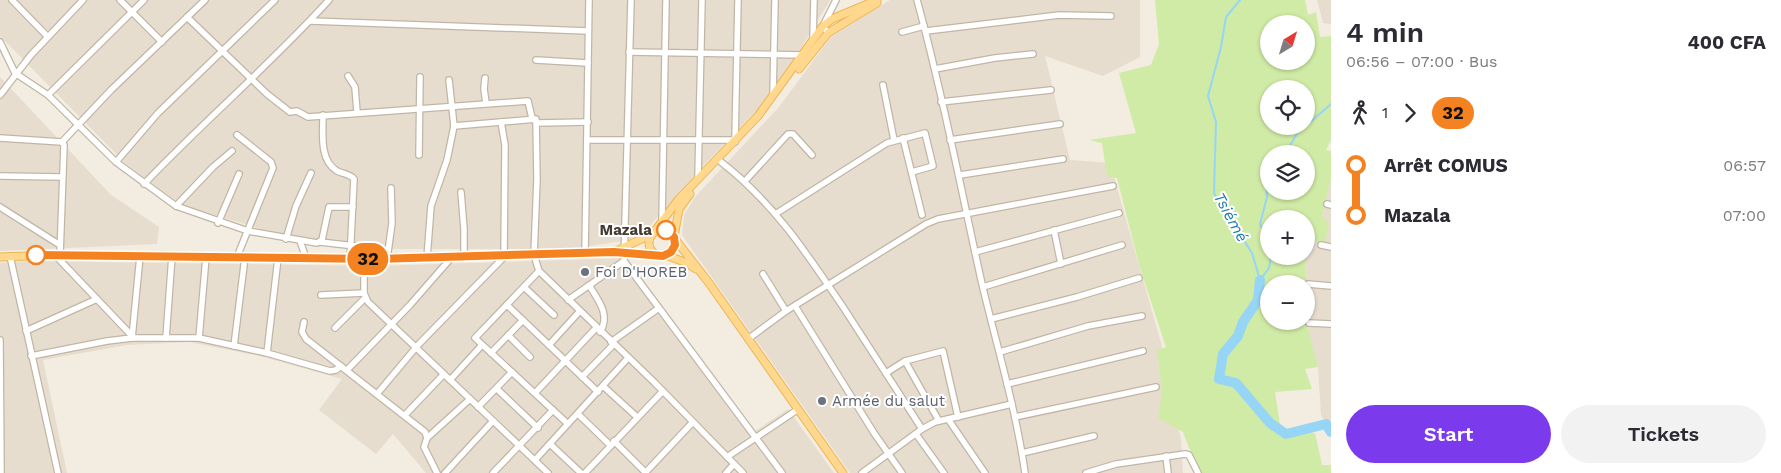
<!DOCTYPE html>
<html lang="en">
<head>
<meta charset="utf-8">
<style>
	:root { --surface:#fff; --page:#f2f2f3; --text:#2b2b33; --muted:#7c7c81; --accent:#7c3aed }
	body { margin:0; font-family:"Work Sans",sans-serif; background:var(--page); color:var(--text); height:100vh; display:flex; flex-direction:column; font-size:19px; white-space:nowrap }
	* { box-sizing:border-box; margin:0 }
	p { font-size:16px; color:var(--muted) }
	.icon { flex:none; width:28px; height:28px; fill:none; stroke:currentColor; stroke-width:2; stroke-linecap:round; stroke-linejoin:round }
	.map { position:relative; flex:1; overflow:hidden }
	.panel { display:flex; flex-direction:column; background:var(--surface); width:450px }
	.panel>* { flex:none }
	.badge { padding:0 10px; border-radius:16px; font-size:18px; line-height:32px }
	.needle { width:32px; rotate:38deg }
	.buttons { position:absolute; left:1260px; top:15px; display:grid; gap:10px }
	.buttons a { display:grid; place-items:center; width:55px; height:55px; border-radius:50%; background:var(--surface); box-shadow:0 1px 4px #0004; font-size:25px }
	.map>.badge { position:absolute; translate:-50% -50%; box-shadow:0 0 0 2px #fff }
	.legs { display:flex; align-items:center; gap:8px; height:55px; padding:0 15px; font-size:16px }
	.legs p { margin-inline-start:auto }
	.summary { display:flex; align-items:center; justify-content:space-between; height:85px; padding:0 15px }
	h1 { font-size:28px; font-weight:600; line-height:38px }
	.action { display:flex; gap:10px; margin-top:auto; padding:10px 15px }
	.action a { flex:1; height:58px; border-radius:30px; background:var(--accent); color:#fff; font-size:20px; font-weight:600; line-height:58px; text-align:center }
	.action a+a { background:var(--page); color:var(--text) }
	ul { padding:0 15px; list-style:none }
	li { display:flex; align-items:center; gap:18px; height:50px; font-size:19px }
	li i { display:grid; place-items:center; width:8px; height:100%; margin:0 6px; background:currentColor }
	li i::after { content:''; width:12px; height:12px; margin:-6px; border:4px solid; border-radius:50%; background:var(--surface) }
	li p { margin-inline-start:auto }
	li:first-child i { background:linear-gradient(#0000 50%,currentColor 0) }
	li:last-child i { background:linear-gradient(currentColor 50%,#0000 0) }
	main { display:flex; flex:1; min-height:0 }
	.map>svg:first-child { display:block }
</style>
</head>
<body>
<main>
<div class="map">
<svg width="1331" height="473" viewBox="0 0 1331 473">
	<rect width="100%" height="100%" fill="#f2ece1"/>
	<g fill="#e7ddce">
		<polygon points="0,0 830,0 790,66 757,110 706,163 647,229 629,240 570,249 378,249 274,233 182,205 125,163 0,36"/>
		<polygon points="890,0 1140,0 1140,57 1103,76 1045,56 1070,160 1110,163 1161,343 1181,440 1183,473 850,473 682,235 684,215 695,197 779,107 831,37"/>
		<polygon points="1317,0 1331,0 1331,24 1323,23"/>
		<polygon points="0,77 111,195 159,227 157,244 0,251"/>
		<polygon points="1331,179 1331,430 1321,415 1318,367 1306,328 1305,258 1298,256 1306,256 1306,241 1325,241 1322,217"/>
		<polygon points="627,258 754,432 788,409 834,473 426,473 393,434 376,454 319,410 342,379 260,356 189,342 127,345 43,360 67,473 0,473 0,263 29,261 375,266"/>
	</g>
	<path fill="#d0eba5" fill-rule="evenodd" d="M1155 0H1305L1308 15 1316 12 1320 37 1331 36V140L1326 150 1331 151V179L1322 217 1329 223 1325 242 1306 241V219H1269V256L1305 258 1306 284H1269V321H1306L1318 367 1305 369 1312 389 1275 392 1281 431 1315 433 1322 465H1331V473H1199L1183 432 1158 418 1162 392 1157 350 1166 347 1140 268 1117 178 1107 176 1102 143 1089 140 1136 133 1119 73 1151 65 1159 44ZM1269 24H1306V61H1269ZM1269 89H1306V126H1269ZM1269 154H1306V191H1269Z"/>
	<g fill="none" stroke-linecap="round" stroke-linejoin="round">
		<g stroke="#96d5f6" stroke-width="2">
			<polyline points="1240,0 1226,17 1221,47 1208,96 1216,122 1214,193 1252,253 1260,280"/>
			<polyline points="1306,126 1331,104"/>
			<polyline points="1285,154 1298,132 1306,126"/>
			<polyline points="1269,162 1266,162 1267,197 1260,224 1269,241"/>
			<polyline points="1260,280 1269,268 1271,256"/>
		</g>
		<polyline stroke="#96d5f6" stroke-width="10" points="1260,280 1258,300 1243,322 1238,336 1223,354 1219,379 1236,383 1270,423 1286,434 1326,424 1331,432"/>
		<g stroke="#c1b6a6" stroke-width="8">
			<g id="minor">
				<polyline points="12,0 47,36"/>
				<polyline points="120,0 162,42"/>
				<polyline points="631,0 624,261 782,473"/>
				<path d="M917 0C943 94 961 190 982 284 997 347 1016 409 1025 473"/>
				<polyline points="187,17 267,94 290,112 297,111 308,117 528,101 532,118"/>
				<polyline points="311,21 588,31"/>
				<polyline points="926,31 1059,15 1111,16"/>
				<polyline points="902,32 924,26"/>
				<polyline points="828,33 823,26 836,0"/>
				<polyline points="813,39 814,0"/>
				<polyline points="0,42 15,73 48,95 116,162 176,206 248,231 317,243 322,240 329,207 353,207"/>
				<polyline points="629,52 804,55"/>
				<polyline points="536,60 588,63"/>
				<polyline points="935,69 995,58 1033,54"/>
				<polyline points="348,76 355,87 357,112"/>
				<polyline points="485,78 484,89 486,103"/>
				<polyline points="883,85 894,140"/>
				<polyline points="0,95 31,55 83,0"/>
				<polyline points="48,95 144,0"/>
				<polyline points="773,95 775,0"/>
				<polyline points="941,102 1051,90"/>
				<path d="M323 115C323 133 319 160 337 171 343 174 350 174 354 179L350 259"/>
				<polyline points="537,123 588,122"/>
				<polyline points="454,126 536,119 537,179 534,255 539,271 654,382 743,473"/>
				<polyline points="0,138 62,142"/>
				<polyline points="903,138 922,215"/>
				<polyline points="588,140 735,140 735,142"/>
				<polyline points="735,140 738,0"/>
				<polyline points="950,140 1060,124"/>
				<polyline points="62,142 111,90 205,0"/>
				<polyline points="419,155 420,77"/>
				<polyline points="116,162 158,113 275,0"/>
				<path d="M721 162C774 203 808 255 845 310 871 350 896 389 922 429"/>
				<polyline points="960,175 1063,159"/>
				<polyline points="0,176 62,177"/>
				<polyline points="698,178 702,0"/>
				<polyline points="745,181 788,134 793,134 812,155"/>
				<path d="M144 184C204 121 271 64 329 0"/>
				<polyline points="461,192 464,229 464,257"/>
				<polyline points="1327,204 1331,205"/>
				<polyline points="176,206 213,167 232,151"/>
				<polyline points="0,207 60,245"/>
				<polyline points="777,213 887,143 925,133 933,166 912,172"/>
				<polyline points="662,220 666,0"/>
				<polyline points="218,223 239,174"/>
				<polyline points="1054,230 1061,264"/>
				<polyline points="286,239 296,206 311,173"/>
				<polyline points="300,241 306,258"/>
				<polyline points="320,242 373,248 375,250 376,259"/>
				<polyline points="1321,245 1331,247"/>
				<polyline points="975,252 1119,213"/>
				<polyline points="585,254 589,0"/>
				<polyline points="55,255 133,337"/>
				<polyline points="60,255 64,145 62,142"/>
				<polyline points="10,256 58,473"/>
				<polyline points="237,257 273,168 271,162 237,135"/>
				<polyline points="427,258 431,206 447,160 454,126 449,80"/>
				<polyline points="364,259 364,293 368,302 548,473"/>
				<polyline points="387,259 392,223 391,188"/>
				<polyline points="539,271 475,338 568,424"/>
				<polyline points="763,274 786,311"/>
				<polyline points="1308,284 1331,286"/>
				<path d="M589 285C598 300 611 315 600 332"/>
				<polyline points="524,287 554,315"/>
				<polyline points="983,287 1122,245"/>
				<polyline points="321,295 364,293"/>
				<polyline points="568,300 624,261"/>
				<polyline points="507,305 598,392"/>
				<polyline points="795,306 874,433 902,473"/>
				<polyline points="991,319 1077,297 1139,278"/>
				<polyline points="304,322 302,332 306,339 425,432 427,438 424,447 437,473"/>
				<polyline points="1309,323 1331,324"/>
				<polyline points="335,328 365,298"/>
				<polyline points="26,331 97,299"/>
				<polyline points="508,335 530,357"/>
				<polyline points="132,338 140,256"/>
				<polyline points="166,338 172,256"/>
				<polyline points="199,338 206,257"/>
				<polyline points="748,339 786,311 926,224 938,219 1113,186"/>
				<polyline points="0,340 1,473"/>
				<polyline points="611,342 659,308"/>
				<polyline points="549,345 579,312"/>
				<polyline points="234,346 245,257"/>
				<polyline points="1000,352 1088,326 1142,316"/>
				<polyline points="267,353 278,258"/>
				<polyline points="491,353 523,320"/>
				<polyline points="31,356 107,341 132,338 199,338 267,353 330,371 336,370 341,366"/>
				<polyline points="905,361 939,421"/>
				<polyline points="347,370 410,305 451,258"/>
				<polyline points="886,373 905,361 943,351 958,417"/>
				<polyline points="582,377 613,345"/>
				<polyline points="450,380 482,345"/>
				<polyline points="1007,384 1143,351"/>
				<polyline points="603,386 637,417"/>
				<polyline points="497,389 538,428"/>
				<polyline points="535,393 596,328"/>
				<polyline points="377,394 418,345 504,257 505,145 501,122"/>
				<polyline points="478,407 512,372"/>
				<polyline points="578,414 610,445"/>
				<polyline points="405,415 444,374"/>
				<polyline points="1015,417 1156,387"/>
				<polyline points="948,419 985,473"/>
				<polyline points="916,434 944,473"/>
				<polyline points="427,438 470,399"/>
				<polyline points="614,441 645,472"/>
				<polyline points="550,444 581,473"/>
				<polyline points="1022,453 1094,436"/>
				<polyline points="1166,456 1168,473"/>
				<polyline points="727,457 797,410"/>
				<polyline points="535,460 628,358"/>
				<polyline points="445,473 493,421"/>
				<polyline points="493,473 553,410"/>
				<polyline points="585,473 662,392"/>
				<polyline points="645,473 692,423"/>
				<polyline points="726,473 734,464"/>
				<polyline points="862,473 922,429 935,422 1012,404"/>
				<polyline points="1086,473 1116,464 1185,454 1189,455 1198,473"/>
			</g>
		</g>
		<g stroke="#eeb553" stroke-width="9">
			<g id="major">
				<polyline points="799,69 828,33 877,3"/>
				<circle cx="662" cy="243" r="13"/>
				<polyline points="654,232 678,200 758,116 823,26 832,19 877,0"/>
				<polyline points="674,237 679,209 690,194"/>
				<polyline points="675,239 709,283 843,473"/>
				<polyline points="616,251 652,234"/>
				<polyline points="666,255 687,263 696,269"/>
				<polyline points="0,257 60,255 376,259 614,252 659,256"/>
			</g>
		</g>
		<use href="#minor" stroke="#fff" stroke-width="5.5"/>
		<use href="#major" stroke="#ffd78d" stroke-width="7"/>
	</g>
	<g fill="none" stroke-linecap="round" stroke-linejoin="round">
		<g stroke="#fff" stroke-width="11">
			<polyline id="line-1" points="36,255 376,259 614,252 663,256 671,252 675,245 674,237 666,230"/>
		</g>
		<use href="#line-1" stroke="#f58220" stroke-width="8"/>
	</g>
	<g fill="#fff" stroke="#f58220" stroke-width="2.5">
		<circle cx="666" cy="230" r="9"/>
		<circle cx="36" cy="255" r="9"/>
	</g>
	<g fill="#6b7280" stroke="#fff" stroke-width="2">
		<circle cx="585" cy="272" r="5"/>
		<circle cx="822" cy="401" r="5"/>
	</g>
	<g text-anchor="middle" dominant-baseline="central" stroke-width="4" stroke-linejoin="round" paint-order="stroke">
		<g font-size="15" font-weight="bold" fill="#443b31" stroke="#fff" text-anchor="end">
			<text x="652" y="230">Mazala</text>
		</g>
		<g font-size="15" fill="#5b616d" stroke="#fff" text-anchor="start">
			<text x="595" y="272">Foi D'HOREB</text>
			<text x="832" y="401">Armée du salut</text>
		</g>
		<g font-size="16" font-style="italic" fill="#217db0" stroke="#fff">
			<text transform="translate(1231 217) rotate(61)">Tsiémé</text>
		</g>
	</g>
</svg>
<div class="buttons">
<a><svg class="needle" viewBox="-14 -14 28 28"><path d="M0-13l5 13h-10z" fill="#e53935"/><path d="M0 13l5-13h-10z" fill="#7c7c81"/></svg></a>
<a><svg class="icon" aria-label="locate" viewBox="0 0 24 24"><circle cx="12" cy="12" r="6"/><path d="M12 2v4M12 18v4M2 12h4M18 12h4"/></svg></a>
<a><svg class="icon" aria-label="layers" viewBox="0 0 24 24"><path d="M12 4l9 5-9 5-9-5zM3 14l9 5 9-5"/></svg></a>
<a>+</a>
<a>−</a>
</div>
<b class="badge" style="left:368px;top:259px;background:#f58220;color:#111">32</b>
</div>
<section class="panel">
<div class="summary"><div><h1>4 min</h1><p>06:56 – 07:00 · Bus</p></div><b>400 CFA</b></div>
<div class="legs"><svg class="icon" aria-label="walk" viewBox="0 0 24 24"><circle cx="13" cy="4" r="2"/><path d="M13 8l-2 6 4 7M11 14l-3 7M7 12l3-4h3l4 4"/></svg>1<svg class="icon" aria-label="forward" viewBox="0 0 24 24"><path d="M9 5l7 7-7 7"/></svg><b class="badge" style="background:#f58220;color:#111">32</b></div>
<ul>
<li><i style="color:#f58220"></i><b>Arrêt COMUS</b><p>06:57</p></li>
<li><i style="color:#f58220"></i><b>Mazala</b><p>07:00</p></li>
</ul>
<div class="action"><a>Start</a><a>Tickets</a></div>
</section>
</main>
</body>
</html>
